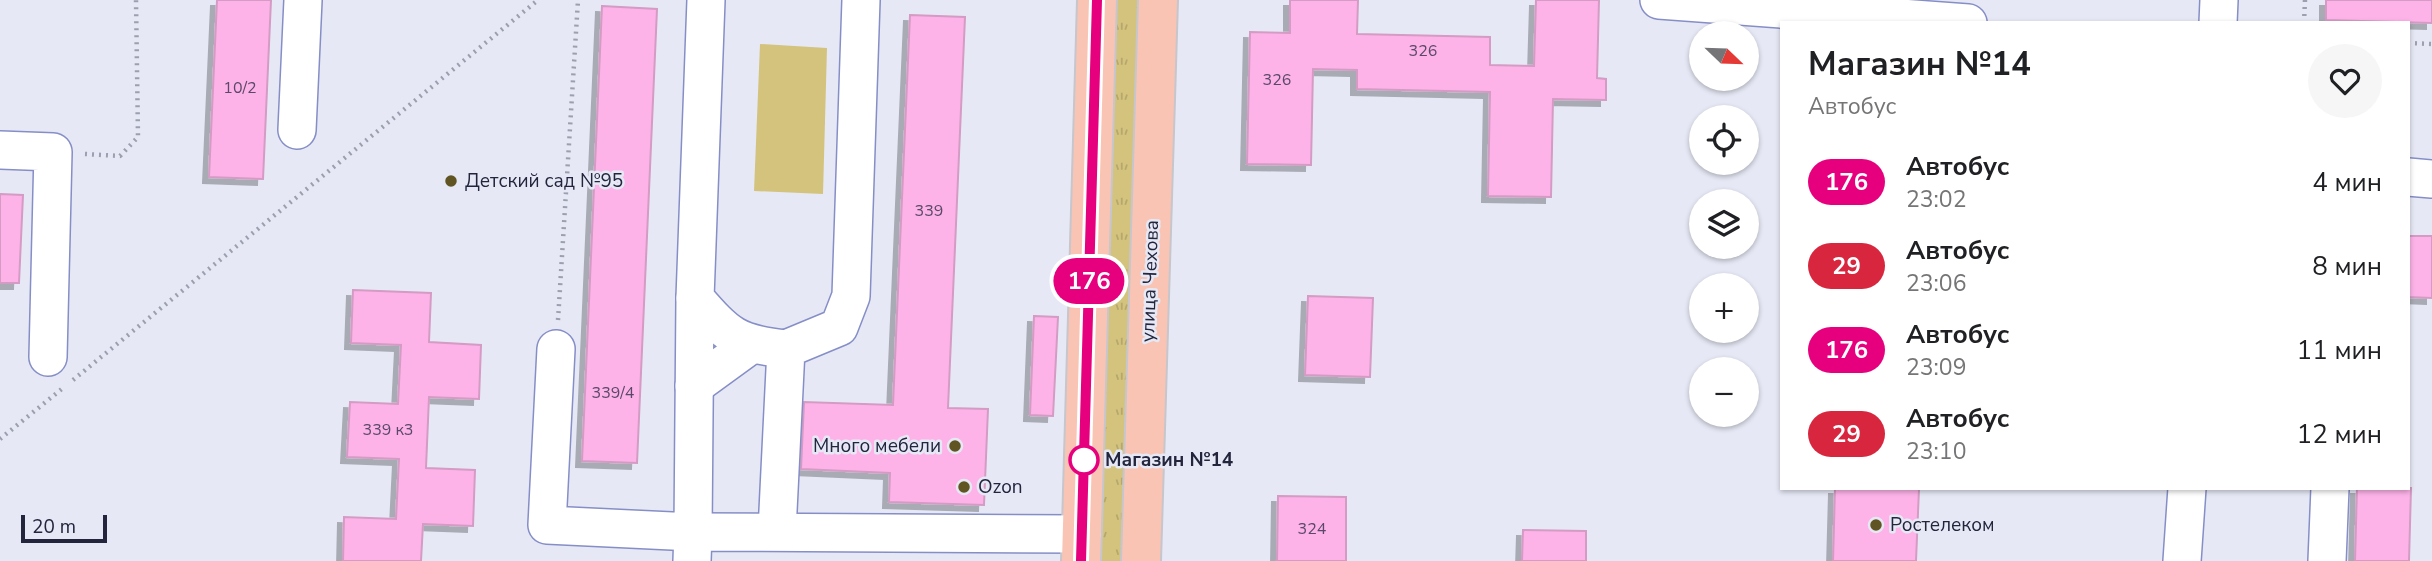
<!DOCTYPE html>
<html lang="ru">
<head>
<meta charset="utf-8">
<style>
	:root { --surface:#fff; --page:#f6f6f6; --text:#202124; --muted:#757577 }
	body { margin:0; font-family:"Nunito Sans",sans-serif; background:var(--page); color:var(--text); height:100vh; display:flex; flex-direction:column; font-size:26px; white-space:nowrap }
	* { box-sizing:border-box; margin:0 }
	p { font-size:23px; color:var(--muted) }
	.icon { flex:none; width:38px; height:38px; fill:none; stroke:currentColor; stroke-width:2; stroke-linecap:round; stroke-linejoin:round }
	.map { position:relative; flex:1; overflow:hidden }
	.drawer { position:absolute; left:1780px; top:21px; width:630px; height:469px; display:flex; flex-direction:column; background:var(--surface); border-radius:0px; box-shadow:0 2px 5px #0004 }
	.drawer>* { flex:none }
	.badge { padding:0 14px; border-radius:23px; font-size:24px; line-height:46px }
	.needle { width:46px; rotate:113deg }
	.controls { position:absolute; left:1689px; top:21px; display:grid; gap:14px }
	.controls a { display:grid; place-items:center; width:70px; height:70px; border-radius:50%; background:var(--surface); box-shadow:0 2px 5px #0004; font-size:35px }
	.scale { position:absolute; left:21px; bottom:18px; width:86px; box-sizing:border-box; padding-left:7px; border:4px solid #22253c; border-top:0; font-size:19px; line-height:24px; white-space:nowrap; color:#22253c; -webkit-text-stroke:5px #e6e9f5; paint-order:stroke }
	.map>.badge { position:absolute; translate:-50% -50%; box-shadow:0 0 0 4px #fff }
	.round { display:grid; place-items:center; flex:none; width:74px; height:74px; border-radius:37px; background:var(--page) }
	.summary { display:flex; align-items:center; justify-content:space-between; height:119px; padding:0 28px }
	h1 { font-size:33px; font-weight:700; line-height:52px }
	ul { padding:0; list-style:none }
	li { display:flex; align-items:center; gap:21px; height:84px; padding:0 28px }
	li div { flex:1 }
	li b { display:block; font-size:26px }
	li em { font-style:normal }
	li .badge { min-width:77px; font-weight:700; text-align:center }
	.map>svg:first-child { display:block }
</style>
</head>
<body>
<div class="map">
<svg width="2432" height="561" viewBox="0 0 2432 561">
	<defs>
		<pattern id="grass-tufts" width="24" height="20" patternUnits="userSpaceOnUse" patternTransform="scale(1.75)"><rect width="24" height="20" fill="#d3c37d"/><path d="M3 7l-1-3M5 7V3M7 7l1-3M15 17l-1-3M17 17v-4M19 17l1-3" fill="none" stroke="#b5a76d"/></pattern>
		<filter id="shadow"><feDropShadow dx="-6" dy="6" stdDeviation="0" flood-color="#0004"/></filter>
	</defs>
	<rect width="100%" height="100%" fill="#e6e9f5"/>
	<polygon fill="url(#grass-tufts)" points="1110,0 1143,0 1127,561 1094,561"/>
	<polygon fill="#d3c37d" points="760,44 827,48 823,194 754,191"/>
	<g fill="#fdb3e8" stroke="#d49bc4" stroke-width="2" filter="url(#shadow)">
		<polygon points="217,0 271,0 263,179 209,177"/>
		<polygon points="1290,0 1358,0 1357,34 1490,37 1490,65 1534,66 1536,0 1599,0 1597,78 1606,79 1606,100 1553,99 1551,197 1488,196 1490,92 1357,89 1357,70 1313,69 1311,165 1247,164 1250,32 1290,33"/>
		<polygon points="2326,0 2432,0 2432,23 2326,20"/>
		<polygon points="602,6 657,9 637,463 582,461"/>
		<polygon points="910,15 965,17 948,408 988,409 984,505 889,502 890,473 801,469 804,402 893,405"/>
		<polygon points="0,194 23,195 19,283 0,283"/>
		<polygon points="2408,236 2432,236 2432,298 2408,297"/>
		<polygon points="353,290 431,293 429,342 481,345 479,399 429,397 426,468 475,470 473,526 423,524 421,561 343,561 344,517 396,519 399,459 347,457 350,402 398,404 401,345 351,343"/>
		<polygon points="1308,296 1373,298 1370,377 1305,375"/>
		<polygon points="1034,316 1058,317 1053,416 1030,415"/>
		<polygon points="1835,488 1919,489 1916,561 1833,561"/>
		<polygon points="2357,488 2411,488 2409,561 2355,561"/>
		<polygon points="1278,496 1346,497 1346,561 1277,561"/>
		<polygon points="1523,530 1586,531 1586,561 1522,561"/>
	</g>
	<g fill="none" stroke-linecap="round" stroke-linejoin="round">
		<g stroke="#868ec7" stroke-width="40">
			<g id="minor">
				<path d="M706 0 695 298C727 335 736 344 786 349"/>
				<polyline points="1659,0 1968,23"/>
				<polyline points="2218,23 2219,0"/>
				<polyline points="297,130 303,0"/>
				<polyline points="0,150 53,152 48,357"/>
				<polyline points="2408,177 2432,179"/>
				<polyline points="556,349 547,525 693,532 695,298"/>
				<polyline points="694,386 749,346"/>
				<polyline points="777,531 786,349 839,327 851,296 861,0"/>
				<polyline points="692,561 693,532 1082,534"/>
				<polyline points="2182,561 2187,488"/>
				<polyline points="2327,561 2330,488"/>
			</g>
		</g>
		<g stroke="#c6c6cc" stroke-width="42">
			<g id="major">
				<polyline points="1081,561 1097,0"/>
				<polyline points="1141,561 1158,0"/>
			</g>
		</g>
		<g stroke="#9c9faf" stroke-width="4.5" stroke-dasharray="2 5" stroke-linecap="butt">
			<polyline points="2304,23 2305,0"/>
			<polyline points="2408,43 2432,44"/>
			<polyline points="85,154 120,156 138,137 136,0"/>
			<polyline points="558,320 578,0"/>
			<polyline points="73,380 538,0"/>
			<polyline points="0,439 63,388"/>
		</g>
		<use href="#minor" stroke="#fff" stroke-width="37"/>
		<use href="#major" stroke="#f9c4b4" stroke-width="38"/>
	</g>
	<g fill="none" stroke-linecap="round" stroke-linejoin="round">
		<g stroke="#fff" stroke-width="16">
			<polyline id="line" points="1081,561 1097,0"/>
		</g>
		<use href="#line" stroke="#e6007e" stroke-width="10"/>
	</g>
	<g fill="#605522" stroke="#e6e9f5" stroke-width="2.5">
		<circle cx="451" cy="181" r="7"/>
		<circle cx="955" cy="446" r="7"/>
		<circle cx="964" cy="487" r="7"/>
		<circle cx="1876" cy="525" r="7"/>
	</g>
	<circle fill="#fff" stroke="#e6007e" stroke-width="3.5" cx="1084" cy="460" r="14"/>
	<g text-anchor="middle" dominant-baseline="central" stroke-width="5" stroke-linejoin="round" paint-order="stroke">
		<g font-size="16" fill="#594867">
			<text x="1423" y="51">326</text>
			<text x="1277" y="80">326</text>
			<text x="240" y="88">10/2</text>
			<text x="929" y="211">339</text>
			<text x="613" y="393">339/4</text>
			<text x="388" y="430">339 к3</text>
			<text x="1312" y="529">324</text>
		</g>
		<g font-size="19" fill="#22253c" stroke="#e6e9f5" text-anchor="start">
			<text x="465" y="181">Детский сад №95</text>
			<text x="941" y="446" text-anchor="end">Много мебели</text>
			<text x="978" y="487">Ozon</text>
			<text x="1890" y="525">Ростелеком</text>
		</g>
		<g font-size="19" fill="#22253c" stroke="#e6e9f5">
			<text transform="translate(1150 281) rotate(-88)">улица Чехова</text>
		</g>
		<g font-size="19" font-weight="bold" fill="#22253c" stroke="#e6e9f5" text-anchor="start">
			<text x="1105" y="460">Магазин №14</text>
		</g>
	</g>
</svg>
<div class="controls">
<a><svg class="needle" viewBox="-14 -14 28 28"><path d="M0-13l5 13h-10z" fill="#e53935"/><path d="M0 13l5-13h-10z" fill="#757577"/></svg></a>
<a><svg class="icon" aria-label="locate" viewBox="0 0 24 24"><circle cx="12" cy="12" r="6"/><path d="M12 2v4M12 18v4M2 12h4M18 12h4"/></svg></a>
<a><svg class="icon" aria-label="layers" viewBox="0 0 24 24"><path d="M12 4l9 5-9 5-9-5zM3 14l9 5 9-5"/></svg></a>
<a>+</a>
<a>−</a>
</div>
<div class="scale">20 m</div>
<b class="badge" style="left:1089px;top:281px;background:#e6007e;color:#fff">176</b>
<section class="drawer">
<div class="summary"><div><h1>Магазин №14</h1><p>Автобус</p></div><a class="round"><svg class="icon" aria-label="heart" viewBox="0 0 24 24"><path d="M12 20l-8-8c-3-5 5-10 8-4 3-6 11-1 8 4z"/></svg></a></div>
<ul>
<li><span class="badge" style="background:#e6007e;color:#fff">176</span><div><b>Автобус</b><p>23:02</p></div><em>4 мин</em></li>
<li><span class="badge" style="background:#d7263d;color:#fff">29</span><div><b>Автобус</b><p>23:06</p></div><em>8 мин</em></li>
<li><span class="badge" style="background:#e6007e;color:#fff">176</span><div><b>Автобус</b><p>23:09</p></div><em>11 мин</em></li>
<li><span class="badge" style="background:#d7263d;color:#fff">29</span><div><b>Автобус</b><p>23:10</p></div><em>12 мин</em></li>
</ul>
</section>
</div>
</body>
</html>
